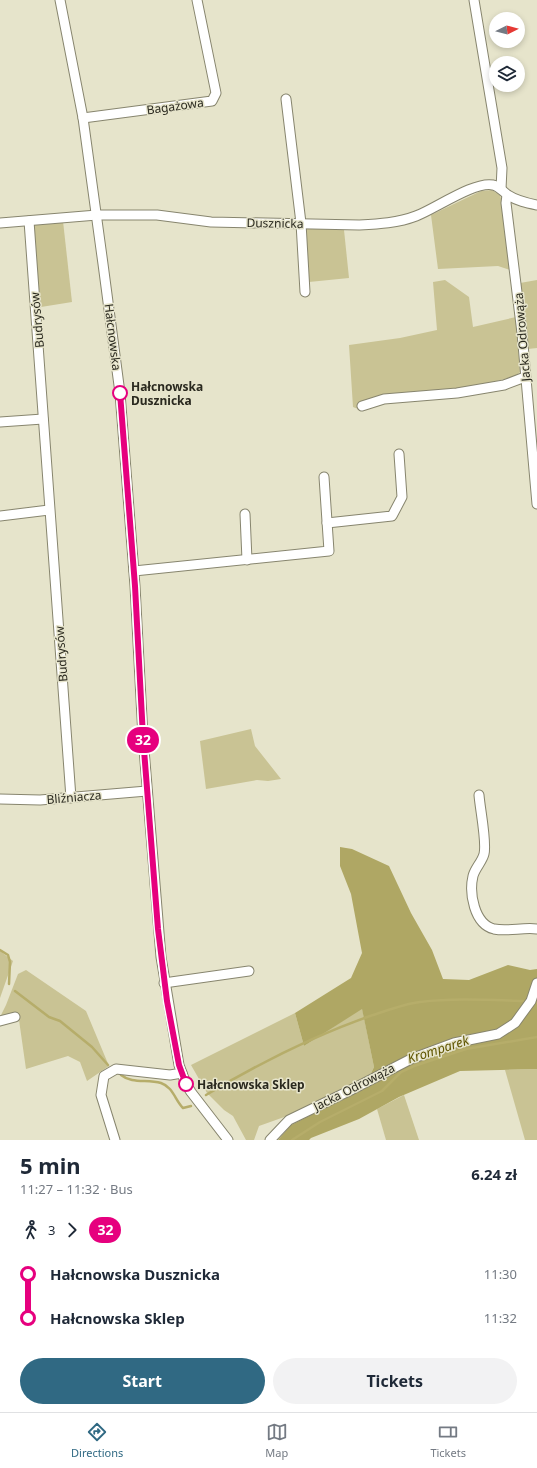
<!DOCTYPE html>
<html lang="en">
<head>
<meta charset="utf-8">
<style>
	:root { --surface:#fff; --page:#f2f2f3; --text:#1f2937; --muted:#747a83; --line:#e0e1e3; --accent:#306983 }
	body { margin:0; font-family:"Noto Sans",sans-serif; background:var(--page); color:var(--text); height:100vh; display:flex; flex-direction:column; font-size:15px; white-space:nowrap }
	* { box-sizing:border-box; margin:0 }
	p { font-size:13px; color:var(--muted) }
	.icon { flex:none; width:22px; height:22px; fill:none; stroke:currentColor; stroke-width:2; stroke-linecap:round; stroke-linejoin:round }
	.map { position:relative; height:1140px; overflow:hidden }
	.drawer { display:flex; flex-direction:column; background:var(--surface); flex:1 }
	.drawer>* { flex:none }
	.badge { padding:0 8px; border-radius:13px; font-size:14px; line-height:26px }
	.needle { width:26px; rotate:84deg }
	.fabs { position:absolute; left:489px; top:12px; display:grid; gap:8px }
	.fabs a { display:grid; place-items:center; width:36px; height:36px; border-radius:50%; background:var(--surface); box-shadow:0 2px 6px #0003; font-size:20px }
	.map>.badge { position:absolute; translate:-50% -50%; box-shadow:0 0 0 2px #fff }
	.legs { display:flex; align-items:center; gap:6px; height:44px; padding:0 20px; font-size:13px }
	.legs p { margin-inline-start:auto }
	.summary { display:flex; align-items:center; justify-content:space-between; height:68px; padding:0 20px }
	h1 { font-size:22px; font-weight:700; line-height:30px }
	.primary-button { display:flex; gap:8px; margin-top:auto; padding:8px 20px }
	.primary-button a { flex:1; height:46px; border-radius:24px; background:var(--accent); color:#fff; font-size:16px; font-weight:700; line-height:46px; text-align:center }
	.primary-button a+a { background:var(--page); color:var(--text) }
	ul { padding:0 20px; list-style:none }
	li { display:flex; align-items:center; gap:14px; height:44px; font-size:15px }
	li i { display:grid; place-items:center; width:6px; height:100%; margin:0 5px; background:currentColor }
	li i::after { content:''; width:10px; height:10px; margin:-5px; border:3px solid; border-radius:50%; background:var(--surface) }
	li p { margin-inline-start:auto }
	li:first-child i { background:linear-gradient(#0000 50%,currentColor 0) }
	li:last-child i { background:linear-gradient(currentColor 50%,#0000 0) }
	.dock { display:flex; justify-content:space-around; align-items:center; height:56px; border-top:1px solid var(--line); background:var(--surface); font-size:11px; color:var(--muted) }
	.dock a { display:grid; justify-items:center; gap:2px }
	.dock .selected { color:var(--accent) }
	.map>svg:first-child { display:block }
</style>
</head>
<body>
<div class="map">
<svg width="537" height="1140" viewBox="0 0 537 1140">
	<rect width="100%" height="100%" fill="#e6e4cb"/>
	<g fill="#c9c394">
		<polygon points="492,190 500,195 502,202 510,270 498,266 438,269 431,215 481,191"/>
		<polygon points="63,221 72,302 41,307 32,225"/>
		<polygon points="306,228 344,230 349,278 309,282"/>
		<polygon points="445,280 469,297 473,327 516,317 520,372 516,376 478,386 419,392 361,410 353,407 349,345 400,338 437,330 433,282"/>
		<polygon points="537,280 537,348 528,349 520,283"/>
		<polygon points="251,729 255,746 281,779 268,781 257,780 206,789 200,741"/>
		<polygon points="0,951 13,961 0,998"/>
		<polygon points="26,970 86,1011 109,1066 87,1081 80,1062 68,1056 26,1069 18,1013 0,1017 6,1005 18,974"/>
		<polygon points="362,1008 374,1067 369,1077 287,1116 259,1126 254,1140 246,1140 233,1116 224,1110 207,1093 191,1065 295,1013 304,1046"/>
		<polygon points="537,1069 537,1140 525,1140 505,1070"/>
		<polygon points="404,1095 419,1140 386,1140 377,1109"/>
	</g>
	<polygon fill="#afa764" points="340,847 352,849 389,866 411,913 432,950 443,979 469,980 508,965 530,970 537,969 537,1069 460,1071 399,1097 359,1119 311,1138 309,1140 278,1140 291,1125 364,1088 374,1067 362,1009 304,1046 295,1013 351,978 362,953 351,894 340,866"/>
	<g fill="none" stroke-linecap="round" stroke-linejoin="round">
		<g stroke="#b6ad6a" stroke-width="2.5">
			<polyline points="0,950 8,955 10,962 9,984"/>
			<polyline points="15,991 49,1017 60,1021 92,1047 108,1065"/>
			<path d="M121 1075C132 1084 147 1079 161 1083 173 1087 175 1100 183 1108L191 1106"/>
			<path d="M206 1095C258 1064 313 1036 370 1016 386 1011 403 1004 420 1002 454 998 489 1000 523 1001"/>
			<polyline points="292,1140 320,1122 382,1091 401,1072 414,1066 466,1049 537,1037"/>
		</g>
		<g stroke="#87856e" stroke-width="11">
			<g id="minor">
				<polyline points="60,0 83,118 103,264 120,393 135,586 143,737 161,957 179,1065 186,1084 191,1092 228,1140"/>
				<polyline points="474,0 502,168 501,189"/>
				<polyline points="286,99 301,223 305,292"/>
				<polyline points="83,118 212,101 216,93 197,0"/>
				<polyline points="507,195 506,203 522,333 537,504"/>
				<polyline points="29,221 71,798"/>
				<path d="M0 223 97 215H157L211 222 359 225C378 224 398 223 416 216 435 209 474 181 493 185 499 186 503 192 508 195 517 201 527 203 537 205"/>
				<polyline points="362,406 384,399 457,393 504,385 525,377"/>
				<polyline points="0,422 43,419"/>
				<polyline points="245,514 247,560"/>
				<polyline points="0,516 49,510"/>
				<polyline points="327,523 392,516 402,497 399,454"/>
				<polyline points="134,571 329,551 324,477"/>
				<path d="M479 795C480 809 487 842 484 854 482 862 475 868 473 876 469 893 474 924 494 929 508 932 523 927 537 929"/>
				<polyline points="0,799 40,800 147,791"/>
				<polyline points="164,983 249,971"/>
				<polyline points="0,1021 15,1017"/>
				<polyline points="115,1140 101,1095 104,1076 116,1069 170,1075 182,1073"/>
				<polyline points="270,1140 289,1120 349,1091 411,1059 454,1043 498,1034 515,1023 531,1001 537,983"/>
			</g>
		</g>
		<use href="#minor" stroke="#fff" stroke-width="9"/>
	</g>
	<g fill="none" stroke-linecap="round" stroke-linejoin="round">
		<g stroke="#fff" stroke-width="9">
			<polyline id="line-1" points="120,393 135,586 143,737 158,929 167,1001 179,1065 186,1084"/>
		</g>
		<use href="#line-1" stroke="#e6007e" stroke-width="6"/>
	</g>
	<g fill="#fff" stroke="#e6007e" stroke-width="2">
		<circle cx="120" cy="393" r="7"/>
		<circle cx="186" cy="1084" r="7"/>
	</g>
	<g text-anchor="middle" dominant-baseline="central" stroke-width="3" stroke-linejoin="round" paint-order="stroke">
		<g font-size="12" fill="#2a291f" stroke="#e6e4cb">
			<text transform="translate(175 106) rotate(-8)">Bagażowa</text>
			<text transform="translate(275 223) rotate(1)">Dusznicka</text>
			<text transform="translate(37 320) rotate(-95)">Budrysów</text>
			<text transform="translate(113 337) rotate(83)">Hałcnowska</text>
			<text transform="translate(522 337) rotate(-95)">Jacka Odrowąża</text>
			<text transform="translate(61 654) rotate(-94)">Budrysów</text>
			<text transform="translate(74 797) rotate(-5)">Bliźniacza</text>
			<text transform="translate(354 1087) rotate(-27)">Jacka Odrowąża</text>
		</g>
		<g font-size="12" font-weight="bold" fill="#2a291f" stroke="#e6e4cb" text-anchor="start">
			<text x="131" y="386">Hałcnowska<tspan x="131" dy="14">Dusznicka</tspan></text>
			<text x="197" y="1084">Hałcnowska Sklep</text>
		</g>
		<g font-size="13" font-style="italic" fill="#605600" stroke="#e6e4cb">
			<text transform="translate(438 1049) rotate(-18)">Kromparek</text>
		</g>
	</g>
</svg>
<div class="fabs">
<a><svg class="needle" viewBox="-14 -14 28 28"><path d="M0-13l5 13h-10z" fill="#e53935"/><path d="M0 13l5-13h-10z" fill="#747a83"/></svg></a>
<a><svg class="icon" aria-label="layers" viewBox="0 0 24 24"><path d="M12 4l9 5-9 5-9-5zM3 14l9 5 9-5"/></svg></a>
</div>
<b class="badge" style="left:143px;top:740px;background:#e6007e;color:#fff">32</b>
</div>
<section class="drawer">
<div class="summary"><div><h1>5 min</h1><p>11:27 – 11:32 · Bus</p></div><b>6.24 zł</b></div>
<div class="legs"><svg class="icon" aria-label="walk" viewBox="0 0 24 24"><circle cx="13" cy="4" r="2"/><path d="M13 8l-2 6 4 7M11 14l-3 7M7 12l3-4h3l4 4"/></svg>3<svg class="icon" aria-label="forward" viewBox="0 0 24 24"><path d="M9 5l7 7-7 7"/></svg><b class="badge" style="background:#e6007e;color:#fff">32</b></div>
<ul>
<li><i style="color:#e6007e"></i><b>Hałcnowska Dusznicka</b><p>11:30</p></li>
<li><i style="color:#e6007e"></i><b>Hałcnowska Sklep</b><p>11:32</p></li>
</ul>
<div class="primary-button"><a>Start</a><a>Tickets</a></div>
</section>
<nav class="dock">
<a class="selected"><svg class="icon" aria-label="directions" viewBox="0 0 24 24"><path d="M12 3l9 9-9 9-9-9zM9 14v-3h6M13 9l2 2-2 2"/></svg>Directions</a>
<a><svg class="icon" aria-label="map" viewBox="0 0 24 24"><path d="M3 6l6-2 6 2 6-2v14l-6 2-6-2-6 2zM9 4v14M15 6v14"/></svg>Map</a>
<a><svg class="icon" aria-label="tickets" viewBox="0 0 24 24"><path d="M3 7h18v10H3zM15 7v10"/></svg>Tickets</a>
</nav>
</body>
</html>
